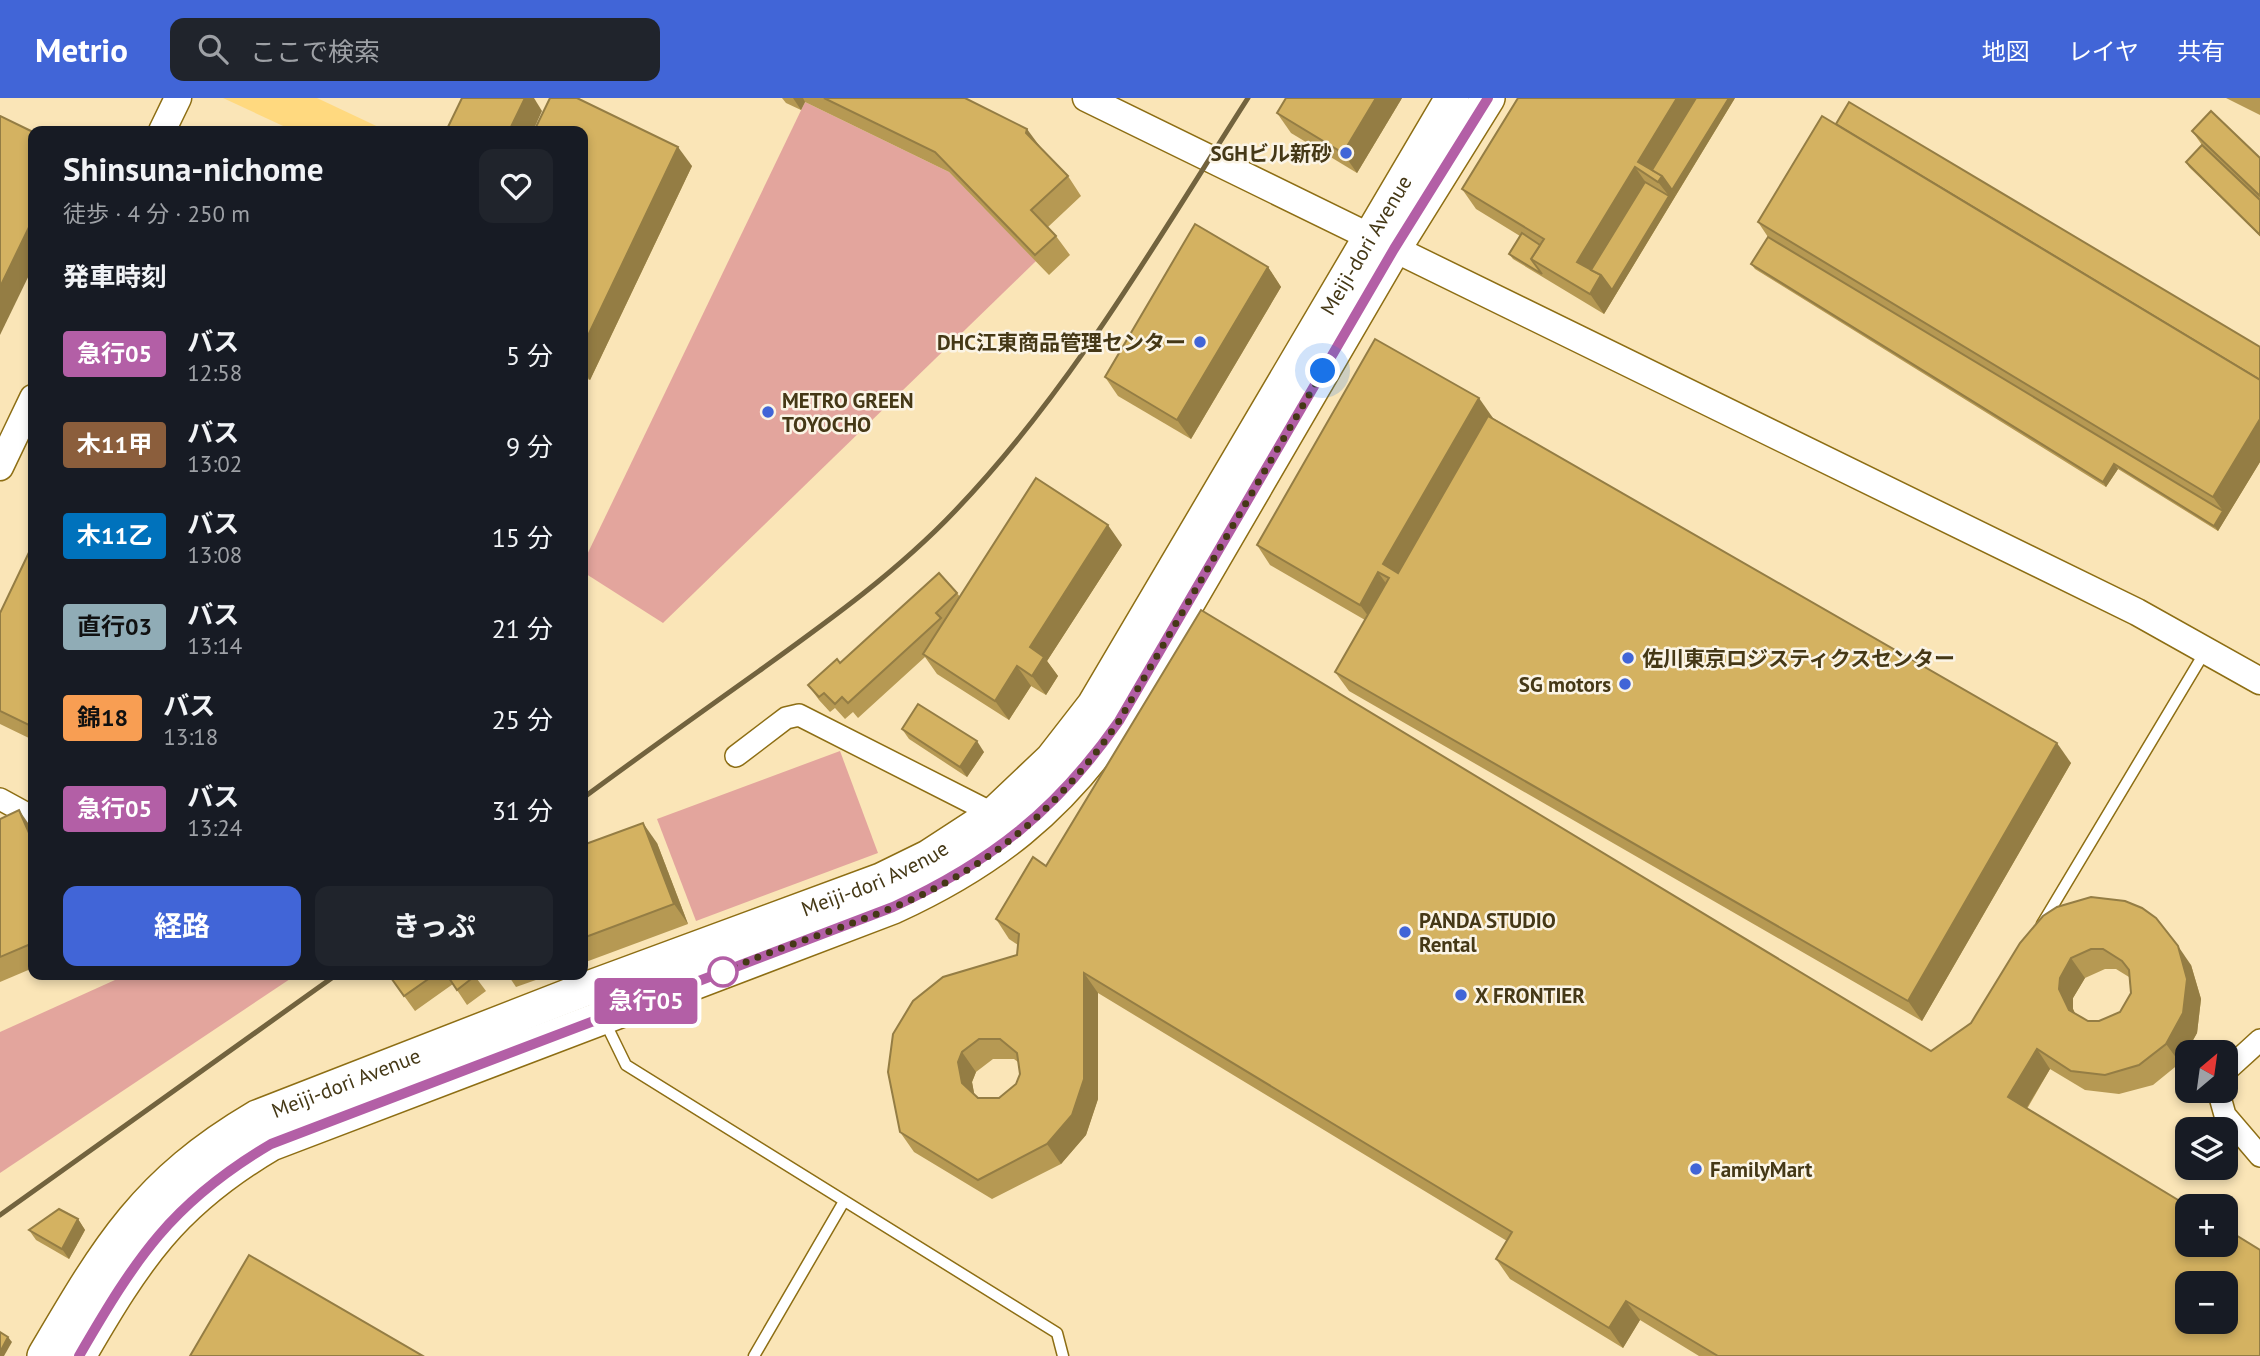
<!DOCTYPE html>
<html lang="ja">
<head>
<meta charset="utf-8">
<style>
	:root { --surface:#171b24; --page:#20242c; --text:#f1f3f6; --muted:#9ea1a6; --accent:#4165d7 }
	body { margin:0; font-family:"PT Sans","Noto Sans JP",sans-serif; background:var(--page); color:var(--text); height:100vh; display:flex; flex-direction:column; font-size:26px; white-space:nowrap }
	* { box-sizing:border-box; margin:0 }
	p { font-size:23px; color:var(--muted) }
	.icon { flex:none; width:38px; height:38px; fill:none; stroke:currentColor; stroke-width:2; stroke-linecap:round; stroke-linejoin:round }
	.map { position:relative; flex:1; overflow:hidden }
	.sheet { position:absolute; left:28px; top:28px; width:560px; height:854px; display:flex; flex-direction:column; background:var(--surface); border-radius:14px; box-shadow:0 4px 10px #0003 }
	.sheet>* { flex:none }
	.badge { padding:0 14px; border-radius:5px; font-size:24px; line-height:46px }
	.needle { width:46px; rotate:29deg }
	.tools { position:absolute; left:2175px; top:942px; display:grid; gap:14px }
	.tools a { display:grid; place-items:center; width:63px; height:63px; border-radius:14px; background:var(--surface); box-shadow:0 4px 10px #0003; font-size:35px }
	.you { position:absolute; width:35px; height:35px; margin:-18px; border:5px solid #fff; border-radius:50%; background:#1a73e8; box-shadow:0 0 0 10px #1a73e833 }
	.map>.badge { position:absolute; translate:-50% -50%; box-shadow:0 0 0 4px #fff }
	h2 { padding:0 35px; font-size:26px; line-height:63px }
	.round { display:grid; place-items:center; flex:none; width:74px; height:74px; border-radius:14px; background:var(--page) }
	.head { display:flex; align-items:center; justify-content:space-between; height:119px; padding:0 35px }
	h1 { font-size:33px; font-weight:700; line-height:52px }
	.action { display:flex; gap:14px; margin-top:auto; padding:14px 35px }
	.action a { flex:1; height:80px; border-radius:14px; background:var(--accent); color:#fff; font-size:28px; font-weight:700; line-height:80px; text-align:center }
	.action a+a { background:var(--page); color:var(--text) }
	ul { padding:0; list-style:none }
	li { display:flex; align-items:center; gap:21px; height:91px; padding:0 35px }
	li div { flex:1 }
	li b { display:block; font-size:26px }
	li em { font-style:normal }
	li .badge { min-width:77px; font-weight:700; text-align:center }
	header { display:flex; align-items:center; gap:42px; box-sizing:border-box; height:98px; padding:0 35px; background:var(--accent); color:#fff }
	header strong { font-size:33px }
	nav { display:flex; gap:38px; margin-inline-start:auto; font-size:24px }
	.search { width:490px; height:63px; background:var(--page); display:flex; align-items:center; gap:18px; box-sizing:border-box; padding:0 24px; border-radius:14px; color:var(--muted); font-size:26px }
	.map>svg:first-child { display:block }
</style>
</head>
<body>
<header>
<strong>Metrio</strong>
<div class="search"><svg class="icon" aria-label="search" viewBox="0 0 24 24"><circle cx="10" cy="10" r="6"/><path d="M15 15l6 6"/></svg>ここで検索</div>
<nav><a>地図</a><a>レイヤ</a><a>共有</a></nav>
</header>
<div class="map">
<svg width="2260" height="1258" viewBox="0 0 2260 1258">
	<rect width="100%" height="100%" fill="#fae5b7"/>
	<polygon fill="#ffd97f" points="223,0 317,0 387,33 294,33"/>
	<g fill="#e3a59d">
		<polygon points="805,4 949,74 1036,163 663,525 583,474 583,465"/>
		<polygon points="840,653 878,755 696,823 657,721"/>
		<polygon points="126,877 296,877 0,1075 0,934"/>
	</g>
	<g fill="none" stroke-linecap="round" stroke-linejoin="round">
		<g stroke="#8d6e14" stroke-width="13">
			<g id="service">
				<polyline points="2042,826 2206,552"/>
				<polyline points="605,924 626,967 1057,1235 1063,1258"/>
				<polyline points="754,1258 843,1105"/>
			</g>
		</g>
		<g stroke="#8d6e14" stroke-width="24">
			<g id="minor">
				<polyline points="736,658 786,620 799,617 994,716"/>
				<polyline points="0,701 33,719"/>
				<polyline points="2226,973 2260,942"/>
				<polyline points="2218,992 2225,1017 2260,1058"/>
			</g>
		</g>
		<g stroke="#8d6e14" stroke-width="29">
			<g id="tertiary">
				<polyline points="1086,0 2137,514 2260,583"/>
				<polyline points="162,33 178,0"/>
				<polyline points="0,369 33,300"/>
			</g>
		</g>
		<g stroke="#8d6e14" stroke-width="36">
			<g id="primary">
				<path id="s1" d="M44 1258C108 1149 145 1085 257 1019L591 889 881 782 928 759 994 716 1052 661 1094 607 1452 0"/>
				<path d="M79 1258C136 1160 171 1105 271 1046L893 809C991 764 1057 712 1119 623L1394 151 1488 0"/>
			</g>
		</g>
		<use href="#service" stroke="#fff" stroke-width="10"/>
		<use href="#minor" stroke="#fff" stroke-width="21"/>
		<use href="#tertiary" stroke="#fff" stroke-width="26"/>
		<use href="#primary" stroke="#fff" stroke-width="33"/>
		<g stroke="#72633e" stroke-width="5">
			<path d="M583 700C641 657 700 615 759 573 827 524 897 474 955 413 1072 291 1157 142 1248 0"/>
			<polyline points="0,1117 336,877"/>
		</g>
	</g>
	<g fill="#b69953" fill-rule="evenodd">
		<polygon points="782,0 965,0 1041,51 1068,78 1081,98 1048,129 1056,138 1070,157 1049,177 949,74 805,4 801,12 786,5"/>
		<polygon points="1286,0 1402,0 1357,75 1291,35 1277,15"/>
		<polygon points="1735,0 1604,216 1513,161 1509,156 1520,138 1476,111 1462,91"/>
		<polygon points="2226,0 2260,0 2260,17"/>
		<polygon points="1836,26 2260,249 2260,364 2218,433 2118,371 2106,389 1755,171 1751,166 1768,139 1758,124"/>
		<polygon points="583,33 692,68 590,282 583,279"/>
		<polygon points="2192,33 2260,60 2260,138 2189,69 2186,64 2202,47"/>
		<polygon points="1268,169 1281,189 1191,341 1118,298 1105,279"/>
		<polygon points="1493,320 2071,665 1922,923 1349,593 1335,574 1365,522 1270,467 1257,447"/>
		<polygon points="33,446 33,642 0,626 0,515"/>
		<polygon points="1122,447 1047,563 1058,578 1046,597 1031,588 1009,622 937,576 925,559 858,620 853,614 845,621 835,610 830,614 819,602 808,587 840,565 957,495 960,499"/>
		<polygon points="902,631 984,654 967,679 909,641"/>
		<polygon points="0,721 33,733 33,870 0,884"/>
		<polygon points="657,745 688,826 583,865 583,747"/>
		<path d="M1046 768 1931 953 1971 925 2043 818 2191 867 2201 901 2197 935 2180 965 2153 987 2119 996 2085 992 2050 971 2027 1011 2260 1258H1699L1640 1222 1623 1250 1510 1181 1496 1161 1507 1143 1098 895V1001L1086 1037 1061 1066 992 1101 914 1054 900 1034 1017 857 1018 847 1009 841 996 821ZM2105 871H2116L2129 879 2131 895 2120 914 2099 923H2088L2075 915 2073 911V900L2085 880ZM993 961H1014L1018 964 1020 976 1016 986 999 1000H978L974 996 972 984 976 974Z"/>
		<polygon points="389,877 474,877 486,893 467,907 453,886 415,913"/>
		<polygon points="508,877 550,877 516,889"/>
		<polygon points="78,1121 85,1132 69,1161 36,1142 29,1132"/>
	</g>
	<g fill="#947d44">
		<polygon points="525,0 534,0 542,13 533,33 509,33"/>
		<polygon points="793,0 803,0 805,4 801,12"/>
		<polygon points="1376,0 1402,0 1357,75 1343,55"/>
		<polygon points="1677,0 1703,0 1654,81 1638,64"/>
		<polygon points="1729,0 1735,0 1676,97 1672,92"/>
		<polygon points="1027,31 1041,50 1026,35"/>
		<polygon points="678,49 692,68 590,282 583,272 583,248"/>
		<polygon points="1635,69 1649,89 1592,181 1577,164"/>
		<polygon points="1662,78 1676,97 1604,216 1590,196 1601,177 1669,98 1658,84"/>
		<polygon points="33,121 33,169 0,237 0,189"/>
		<polygon points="1268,169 1281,189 1191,341 1177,322"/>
		<polygon points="1479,300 1493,320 1397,486 1383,466"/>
		<polygon points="2260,321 2260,364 2218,433 2214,428 2223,413 2213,399"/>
		<polygon points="2114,366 2118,371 2106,389 2103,384"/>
		<polygon points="1108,427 1122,447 1047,563 1058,578 1046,597 1032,578 1030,549"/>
		<polygon points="1378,474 1392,494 1374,526 1360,507"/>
		<polygon points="1017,568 1031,588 1009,622 995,603"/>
		<polygon points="977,643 984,654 967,679 960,669"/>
		<polygon points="2057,645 2071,665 1922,923 1908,903"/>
		<polygon points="19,712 33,732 33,744"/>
		<polygon points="643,725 657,745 688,826 674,806"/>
		<polygon points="2178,848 2191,867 2201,901 2197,935 2180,965 2166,946"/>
		<polygon points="2071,860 2085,880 2073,900 2073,911 2082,931 2069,912 2059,891 2060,880"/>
		<polygon points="1084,875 1098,895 1098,1001 1086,1037 1061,1066 1047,1046"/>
		<polygon points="2037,951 2050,971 2021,1019 2008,999"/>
		<polygon points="962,954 976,974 972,984 976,1005 962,985 958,964"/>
		<polygon points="78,1121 85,1132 69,1161 62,1151"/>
		<polygon points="1626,1203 1640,1222 1623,1250 1609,1230"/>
		<polygon points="8,1239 12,1244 4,1258 0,1258 0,1254"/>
	</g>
	<g fill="#d4b261" stroke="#947d44" stroke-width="2" fill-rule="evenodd">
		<polygon points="462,0 525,0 509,33 446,33"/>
		<polygon points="550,0 577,0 678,49 583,248 583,33 534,33"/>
		<polygon points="824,0 965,0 1027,31 1026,35 1068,78 1031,112 1056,138 1035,157 935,54"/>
		<polygon points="1286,0 1376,0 1343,55 1277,15"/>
		<polygon points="1518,0 1677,0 1638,64 1662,78 1658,84 1635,69 1577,164 1601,177 1590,196 1531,161 1544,141 1462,91"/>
		<polygon points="1696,0 1729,0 1672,92 1662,78 1652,72"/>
		<polygon points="1849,4 2260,249 2260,282 1836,26"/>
		<polygon points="2211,13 2260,60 2260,98 2192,33"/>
		<polygon points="0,18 33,34 33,121 0,189"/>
		<polygon points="1822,18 2260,282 2260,321 2213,399 1758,124"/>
		<polygon points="2202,47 2260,102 2260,137 2186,64"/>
		<polygon points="1645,84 1669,98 1612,192 1601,177 1591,172"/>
		<polygon points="1195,126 1268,169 1177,322 1105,279"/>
		<polygon points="1522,135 1540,147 1531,161 1542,176 1509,156"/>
		<polygon points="1768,139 2223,413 2214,428 2114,366 2103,384 1751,166"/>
		<polygon points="1375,241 1479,300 1383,466 1398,475 1488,318 2057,645 1908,903 1335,574 1389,480 1378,474 1360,507 1257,447"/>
		<polygon points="1036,380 1108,427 1030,549 1044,559 1032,578 1017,568 995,603 923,556"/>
		<polygon points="33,446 33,629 0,613 0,515"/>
		<polygon points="939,475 957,495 936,515 941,520 848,605 842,599 835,606 824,595 819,599 808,587 837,561 840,565"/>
		<path d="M1201 512 1931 953 1971 925 2020 845 2043 818 2057 809 2091 799 2125 803 2142 810 2156 820 2178 848 2187 881 2183 915 2166 946 2139 967 2105 977 2071 973 2037 951 2008 999 2188 1108V1146H2226V1131L2260 1152V1258H1718L1626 1203 1609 1230 1496 1161 1512 1134 1084 875V981L1072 1017 1047 1046 978 1082 900 1034 888 974 893 936 913 903 943 879 1017 857 1019 836 996 821 1033 759 1046 768ZM2091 851H2103L2122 863 2129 872 2131 895 2120 914 2099 923H2088L2069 912 2059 891 2060 880 2071 860ZM979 941H1000L1017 955 1020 976 1016 986 999 1000H978L962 985 958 964 962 954ZM2188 1185H2226V1223H2188Z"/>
		<polygon points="918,606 977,643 960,669 902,631"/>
		<polygon points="19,712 33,744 33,845 0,859 0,721"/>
		<polygon points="643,725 674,806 583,840 583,747"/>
		<polygon points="389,877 434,877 404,898"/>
		<polygon points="447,877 474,877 475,878 457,892"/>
		<polygon points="59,1111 78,1121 62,1151 29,1132"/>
		<polygon points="249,1157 423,1258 190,1258"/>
		<polygon points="0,1234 8,1239 0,1254"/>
	</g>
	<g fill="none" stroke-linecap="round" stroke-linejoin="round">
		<g stroke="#fff" stroke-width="16">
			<path id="line" d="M79 1258C136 1160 171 1105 271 1046L893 809C991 764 1057 712 1119 623L1394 151 1488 0"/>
		</g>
		<use href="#line" stroke="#b35fa6" stroke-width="10"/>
		<path stroke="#453816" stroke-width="7" stroke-dasharray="0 12.6" d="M723 874C795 841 875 823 945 785 1017 746 1073 690 1119 623L1323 273"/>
	</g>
	<g fill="#4165d7" stroke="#fbf4e5" stroke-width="2.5">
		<circle cx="1346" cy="55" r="7"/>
		<circle cx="1200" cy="244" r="7"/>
		<circle cx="768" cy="314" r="7"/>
		<circle cx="1628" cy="560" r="7"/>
		<circle cx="1625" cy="586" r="7"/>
		<circle cx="1405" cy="834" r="7"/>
		<circle cx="1461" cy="897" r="7"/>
		<circle cx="1696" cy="1071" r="7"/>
	</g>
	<circle fill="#fff" stroke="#b35fa6" stroke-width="3.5" cx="723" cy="874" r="14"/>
	<g text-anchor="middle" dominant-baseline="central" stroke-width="5" stroke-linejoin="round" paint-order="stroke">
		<g font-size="21" font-weight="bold" fill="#453816" stroke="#fbf4e5" text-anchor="start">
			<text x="1332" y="55" text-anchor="end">SGHビル新砂</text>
			<text x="1186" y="244" text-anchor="end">DHC江東商品管理センター</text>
			<text x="782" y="302">METRO GREEN<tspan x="782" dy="24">TOYOCHO</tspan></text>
			<text x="1642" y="560">佐川東京ロジスティクスセンター</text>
			<text x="1611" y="586" text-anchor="end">SG motors</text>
			<text x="1419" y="822">PANDA STUDIO<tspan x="1419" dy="24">Rental</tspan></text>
			<text x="1475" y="897">X FRONTIER</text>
			<text x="1710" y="1071">FamilyMart</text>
		</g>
		<g font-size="21" fill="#453816" stroke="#fbf4e5">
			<text stroke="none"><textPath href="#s1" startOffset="1806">Meiji-dori Avenue</textPath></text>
			<text stroke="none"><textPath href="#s1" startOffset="987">Meiji-dori Avenue</textPath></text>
			<text stroke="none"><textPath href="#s1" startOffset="420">Meiji-dori Avenue</textPath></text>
		</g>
	</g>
</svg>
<div class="tools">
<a><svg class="needle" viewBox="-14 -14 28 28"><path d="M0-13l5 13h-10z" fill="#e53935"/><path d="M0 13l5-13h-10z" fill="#9ea1a6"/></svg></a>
<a><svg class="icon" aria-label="layers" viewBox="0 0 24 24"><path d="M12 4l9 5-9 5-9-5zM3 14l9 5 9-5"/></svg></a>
<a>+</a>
<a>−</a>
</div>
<div class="you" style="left:1323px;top:273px"></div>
<b class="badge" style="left:646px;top:903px;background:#b35fa6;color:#fff">急行05</b>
<section class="sheet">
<div class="head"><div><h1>Shinsuna-nichome</h1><p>徒歩 · 4 分 · 250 m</p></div><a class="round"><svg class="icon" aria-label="heart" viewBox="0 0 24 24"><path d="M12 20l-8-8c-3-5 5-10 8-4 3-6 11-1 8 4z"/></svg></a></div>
<h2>発車時刻</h2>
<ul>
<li><span class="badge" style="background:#b35fa6;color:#fff">急行05</span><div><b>バス</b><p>12:58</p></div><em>5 分</em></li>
<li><span class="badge" style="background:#8b5e3c;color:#fff">木11甲</span><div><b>バス</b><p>13:02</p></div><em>9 分</em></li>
<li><span class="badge" style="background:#0072bc;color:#fff">木11乙</span><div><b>バス</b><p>13:08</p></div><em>15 分</em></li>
<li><span class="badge" style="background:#90acb6;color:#111">直行03</span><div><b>バス</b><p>13:14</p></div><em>21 分</em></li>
<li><span class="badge" style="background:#f89e53;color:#111">錦18</span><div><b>バス</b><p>13:18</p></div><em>25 分</em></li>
<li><span class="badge" style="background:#b35fa6;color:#fff">急行05</span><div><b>バス</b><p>13:24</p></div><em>31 分</em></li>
</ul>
<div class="action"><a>経路</a><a>きっぷ</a></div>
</section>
</div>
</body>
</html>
